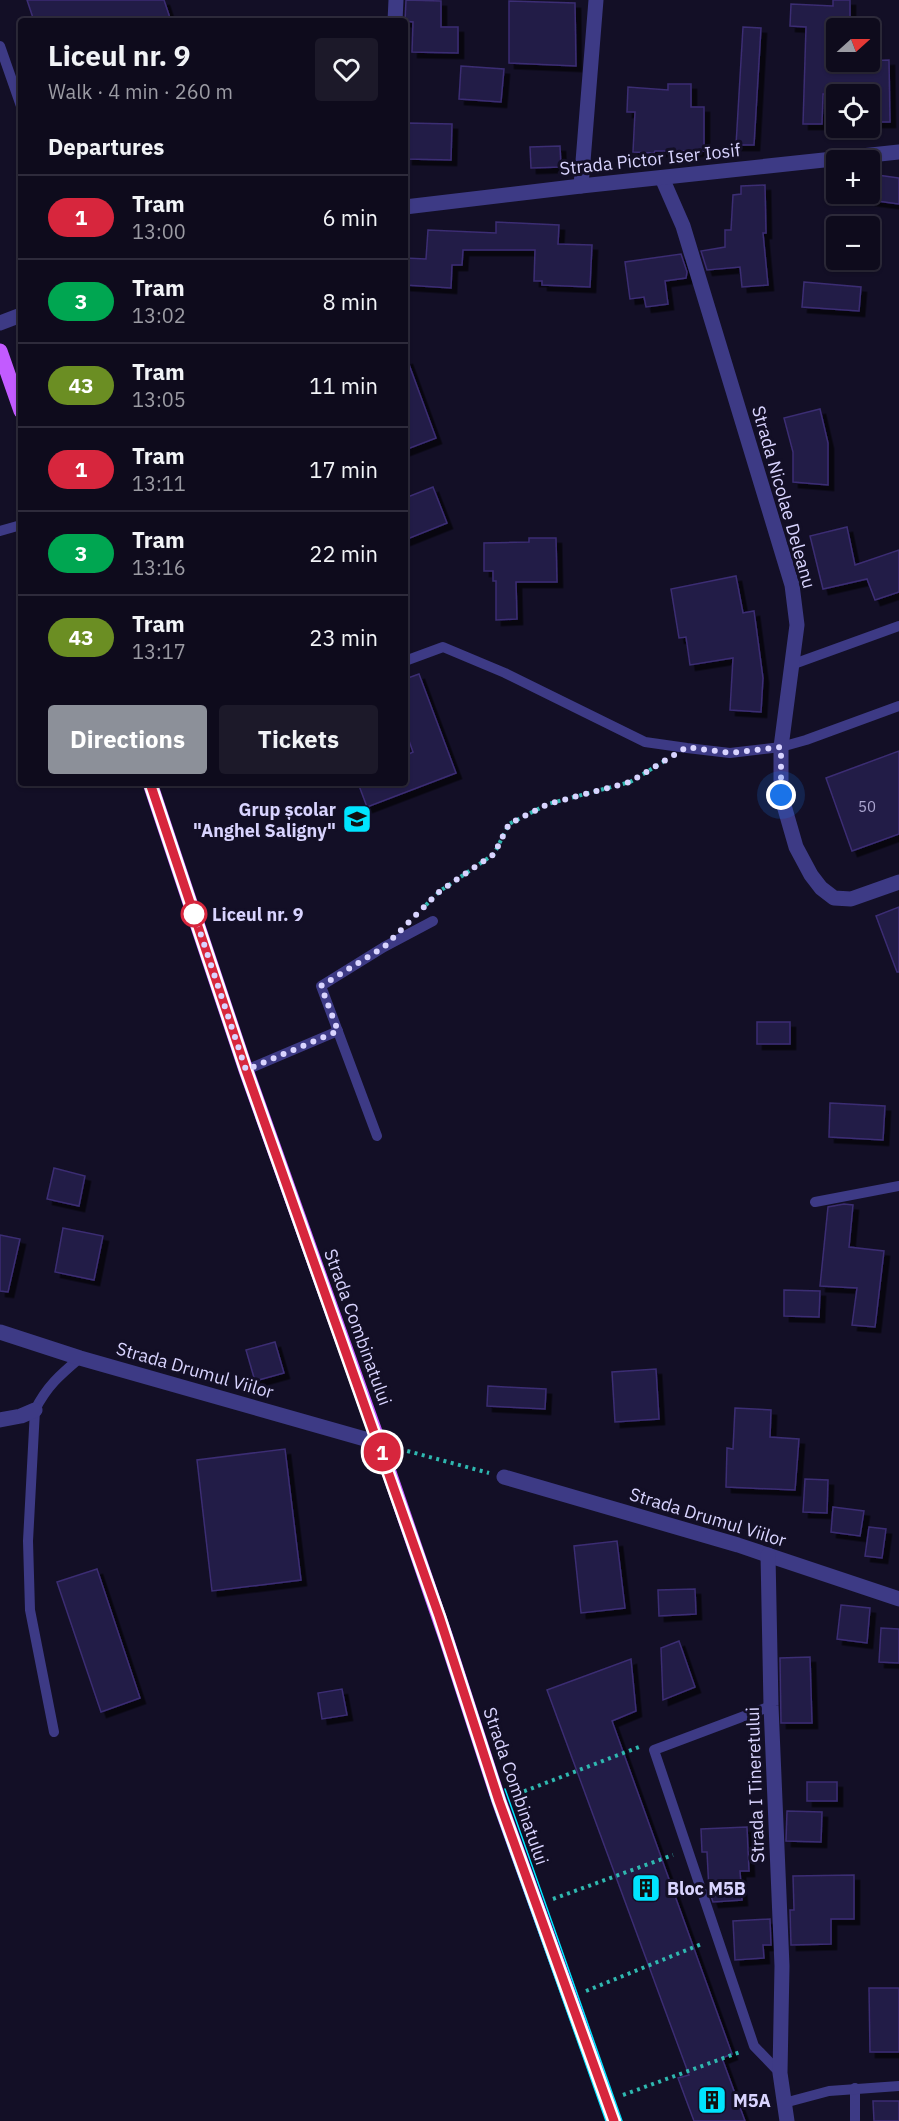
<!DOCTYPE html>
<html lang="en">
<head>
<meta charset="utf-8">
<style>
	:root { --surface:#0e0b1c; --page:#1c1929; --text:#f1f3f6; --muted:#9b9ba3; --line:#2e2b3b; --accent:#8c9099 }
	body { margin:0; font-family:"IBM Plex Sans",sans-serif; background:var(--page); color:var(--text); height:100vh; display:flex; flex-direction:column; font-size:22px; white-space:nowrap }
	* { box-sizing:border-box; margin:0 }
	p { font-size:20px; color:var(--muted) }
	.icon { flex:none; width:33px; height:33px; fill:none; stroke:currentColor; stroke-width:2; stroke-linecap:round; stroke-linejoin:round }
	.map { position:relative; flex:1; overflow:hidden }
	.drawer { position:absolute; left:18px; top:18px; width:390px; height:768px; display:flex; flex-direction:column; background:var(--surface); border-radius:6px; box-shadow:0 2px 4px #0004,0 0 0 2px var(--line) }
	.drawer>* { flex:none }
	.badge { padding:0 12px; border-radius:20px; font-size:21px; line-height:39px }
	.needle { width:39px; rotate:69deg }
	.fabs { position:absolute; left:826px; top:18px; display:grid; gap:12px }
	.fabs a { display:grid; place-items:center; width:54px; height:54px; border-radius:6px; background:var(--surface); box-shadow:0 2px 4px #0004,0 0 0 2px var(--line); font-size:30px }
	.you { position:absolute; width:30px; height:30px; margin:-15px; border:4px solid #fff; border-radius:50%; background:#1a73e8; box-shadow:0 0 0 9px #1a73e833 }
	.map>.badge { position:absolute; translate:-50% -50%; box-shadow:0 0 0 3px #fff }
	h2 { padding:0 30px; font-size:22px; line-height:54px }
	.round { display:grid; place-items:center; flex:none; width:63px; height:63px; border-radius:6px; background:var(--page) }
	.head { display:flex; align-items:center; justify-content:space-between; height:102px; padding:0 30px }
	h1 { font-size:28px; font-weight:700; line-height:45px }
	.button { display:flex; gap:12px; margin-top:auto; padding:12px 30px }
	.button a { flex:1; height:69px; border-radius:6px; background:var(--accent); color:#fff; font-size:24px; font-weight:700; line-height:69px; text-align:center }
	.button a+a { background:var(--page); color:var(--text) }
	ul { padding:0; list-style:none }
	li { display:flex; align-items:center; gap:18px; height:84px; padding:0 30px; border-top:2px solid var(--line) }
	li div { flex:1 }
	li b { display:block; font-size:22px }
	li em { font-style:normal }
	li .badge { min-width:66px; font-weight:700; text-align:center }
	.map>svg:first-child { display:block }
</style>
</head>
<body>
<div class="map">
<svg width="899" height="2121" viewBox="0 0 899 2121">
	<defs>
		<filter id="shadow"><feDropShadow dx="5.5" dy="5.5" stdDeviation="0" flood-color="#0009"/></filter>
	</defs>
	<rect width="100%" height="100%" fill="#130f26"/>
	<g fill="#241b47" stroke="#3b2d73" stroke-width="1.5" filter="url(#shadow)">
		<polygon points="27,0 164,0 171,21 34,21"/>
		<polygon points="406,0 441,1 441,27 458,27 458,53 412,52 413,22 405,21"/>
		<polygon points="833,0 850,0 850,28 837,28 837,62 889,60 890,122 870,122 870,94 823,94 822,124 803,124 806,27 790,26 791,4 833,6"/>
		<polygon points="509,1 575,3 576,66 509,63"/>
		<polygon points="743,27 761,28 754,145 736,145"/>
		<polygon points="461,66 504,69 501,102 459,99"/>
		<polygon points="668,84 691,84 691,107 704,107 704,151 655,151 654,153 633,152 635,112 627,112 628,87 668,90"/>
		<polygon points="408,123 452,124 451,160 407,159"/>
		<polygon points="560,146 561,167 531,168 530,147"/>
		<polygon points="870,174 899,178 899,204 870,200"/>
		<polygon points="765,185 766,233 763,233 768,285 742,287 740,267 707,270 701,251 725,247 725,230 731,230 733,195 741,194 741,186"/>
		<polygon points="496,222 559,225 558,244 592,245 590,287 542,285 542,281 534,281 535,250 463,250 462,265 452,265 451,288 405,285 405,258 426,259 428,230 496,233"/>
		<polygon points="681,254 687,272 686,278 665,281 668,304 646,307 644,297 630,299 625,262"/>
		<polygon points="804,282 861,287 859,311 802,307"/>
		<polygon points="407,359 436,438 405,450 405,360"/>
		<polygon points="820,409 828,443 828,485 793,482 793,452 784,418"/>
		<polygon points="433,487 447,523 405,540 405,498"/>
		<polygon points="847,527 855,565 899,550 899,592 875,600 867,579 823,589 810,536"/>
		<polygon points="529,538 556,538 557,582 516,582 517,619 496,620 496,581 493,581 493,571 484,571 484,543 529,542"/>
		<polygon points="736,576 743,613 754,611 763,678 761,712 730,710 733,658 690,665 686,637 679,638 671,589"/>
		<polygon points="419,674 456,773 367,807 358,783 405,783 405,756 413,752 405,729 405,679"/>
		<polygon points="899,751 899,834 852,851 826,778"/>
		<polygon points="899,907 899,972 897,972 876,916"/>
		<rect x="757" y="1022" width="33" height="22"/>
		<polygon points="830,1103 885,1106 883,1140 829,1137"/>
		<polygon points="54,1168 85,1176 79,1206 47,1199"/>
		<polygon points="844,1204 853,1205 849,1247 884,1251 875,1327 852,1325 857,1288 820,1286 828,1207"/>
		<polygon points="63,1228 103,1236 94,1280 55,1272"/>
		<polygon points="0,1235 20,1239 8,1292 0,1291"/>
		<polygon points="784,1290 820,1291 819,1317 784,1316"/>
		<polygon points="275,1342 284,1373 255,1381 246,1350"/>
		<polygon points="656,1369 659,1419 615,1422 612,1372"/>
		<polygon points="488,1386 546,1389 545,1409 487,1406"/>
		<polygon points="735,1408 771,1410 770,1437 799,1439 795,1490 726,1487 727,1448 733,1449"/>
		<polygon points="285,1449 301,1580 212,1591 197,1460"/>
		<polygon points="805,1479 828,1480 827,1513 803,1512"/>
		<polygon points="833,1507 864,1511 860,1536 831,1532"/>
		<polygon points="869,1527 886,1529 882,1558 865,1556"/>
		<polygon points="617,1541 625,1608 581,1613 574,1546"/>
		<polygon points="97,1569 140,1698 101,1712 57,1582"/>
		<polygon points="695,1589 696,1614 659,1616 658,1590"/>
		<polygon points="841,1605 870,1608 867,1643 837,1639"/>
		<polygon points="881,1628 899,1629 899,1663 879,1662"/>
		<polygon points="679,1641 695,1687 663,1700 661,1648"/>
		<polygon points="810,1657 812,1723 781,1723 780,1658"/>
		<polygon points="631,1659 636,1711 612,1721 732,2054 722,2058 745,2121 694,2121 678,2078 689,2075 547,1690"/>
		<polygon points="342,1689 347,1715 322,1719 318,1693"/>
		<rect x="807" y="1782" width="30" height="19"/>
		<polygon points="787,1811 822,1812 821,1842 786,1841"/>
		<polygon points="747,1827 749,1871 740,1871 742,1900 713,1902 709,1890 707,1852 702,1852 701,1829"/>
		<polygon points="854,1875 854,1919 831,1919 831,1944 791,1945 790,1910 794,1910 793,1876"/>
		<polygon points="770,1919 771,1945 763,1945 764,1958 735,1960 733,1921"/>
		<polygon points="869,1988 899,1988 899,2052 870,2052"/>
		<polygon points="873,2101 899,2101 899,2121 874,2121"/>
	</g>
	<g fill="none" stroke-linecap="round" stroke-linejoin="round">
		<g stroke="#2fb8b0" stroke-width="4" stroke-dasharray="3 4.5" stroke-linecap="butt">
			<polyline points="426,905 440,891 494,854 509,824 548,804 630,782 663,762"/>
			<polyline points="400,1449 489,1473"/>
			<polyline points="517,1794 639,1747"/>
			<polyline points="553,1899 673,1855"/>
			<polyline points="586,1991 704,1943"/>
			<polyline points="623,2095 740,2052"/>
		</g>
		<g stroke="#3d3a85" stroke-width="10">
			<polyline points="0,46 21,106"/>
			<polyline points="0,531 21,525"/>
			<polyline points="405,661 443,647 505,673 645,742 687,748 730,753 781,747 806,740 899,706"/>
			<polyline points="791,665 899,626"/>
			<polyline points="246,1070 338,1031"/>
			<polyline points="377,1136 321,986 384,947 433,921"/>
			<polyline points="815,1202 899,1186"/>
			<polyline points="771,1706 654,1750 754,2046 780,2073"/>
			<path d="M54 1732 30 1610 28 1541 35 1410C47 1386 60 1375 80 1358"/>
			<polyline points="855,2088 855,2121"/>
			<polyline points="784,2103 829,2091 899,2086"/>
		</g>
		<g stroke="#3d3a85" stroke-width="15">
			<polyline points="395,21 396,0"/>
			<polyline points="662,178 683,226 792,585 797,625 781,747 781,795 796,847 811,875 821,888 834,898 851,899 899,882"/>
			<polyline points="581,186 596,0"/>
			<polyline points="405,207 581,186 899,152"/>
			<polyline points="0,323 21,315"/>
			<polyline points="0,1332 80,1358 379,1443"/>
			<polyline points="0,1420 21,1416 35,1410"/>
			<polyline points="504,1477 738,1545 899,1599"/>
			<polyline points="768,1555 771,1706 782,1966 780,2073 787,2121"/>
		</g>
		<g stroke="#c25bff" stroke-width="15">
			<polyline points="0,351 21,411"/>
			<polyline points="150,783 246,1070 379,1443 446,1638 499,1801 614,2121"/>
		</g>
		<g stroke="#00e5ff" stroke-width="1.5">
			<polyline points="505,1789 622,2121"/>
			<polyline points="490,1794 606,2121"/>
		</g>
	</g>
	<g fill="none" stroke-linecap="round" stroke-linejoin="round">
		<g stroke="#fff" stroke-width="14">
			<polyline id="line" points="150,783 246,1070 439,1616 499,1801 614,2121"/>
		</g>
		<use href="#line" stroke="#d7263d" stroke-width="9"/>
		<polyline stroke="#d9d4ff" stroke-width="6" stroke-dasharray="0 10.8" points="194,914 246,1070 338,1031 321,986 384,947 440,891 494,854 509,824 548,804 630,782 687,747 730,753 781,747 781,795"/>
	</g>
	<defs>
		<g id="university-square" transform="scale(1.5)"><rect x="-9" y="-9" width="18" height="18" rx="4" fill="#00e5ff" stroke="#130f26"/><path d="M0-5L7-2L0 1L-7-2ZM-4 1L0 2.5L4 1V4Q0 6-4 4Z" fill="#111"/></g>
		<g id="building-square" transform="scale(1.5)"><rect x="-9" y="-9" width="18" height="18" rx="4" fill="#00e5ff" stroke="#130f26"/><path d="M-4-6H4V6H1V3H-1V6H-4ZM-2.5-4.3h1.7v1.8h-1.7ZM.8-4.3h1.7v1.8H.8ZM-2.5-1h1.7V.8h-1.7ZM.8-1h1.7V.8H.8Z" fill="#111"/></g>
	</defs>
	<g fill-rule="evenodd">
		<use href="#university-square" x="357" y="819"/>
		<use href="#building-square" x="646" y="1888"/>
		<use href="#building-square" x="712" y="2100"/>
	</g>
	<circle fill="#fff" stroke="#d7263d" stroke-width="3" cx="194" cy="914" r="12"/>
	<g text-anchor="middle" dominant-baseline="central" stroke-width="6" stroke-linejoin="round" paint-order="stroke">
		<g font-size="15" fill="#aca6d1">
			<text x="867" y="806">50</text>
		</g>
		<g font-size="18" fill="#d9d4ff" stroke="#130f26">
			<text transform="translate(650 159) rotate(-6)">Strada Pictor Iser Iosif</text>
			<text transform="translate(784 497) rotate(74)">Strada Nicolae Deleanu</text>
			<text transform="translate(358 1327) rotate(70)">Strada Combinatului</text>
			<text transform="translate(195 1370) rotate(16)">Strada Drumul Viilor</text>
			<text transform="translate(708 1517) rotate(17)">Strada Drumul Viilor</text>
			<text transform="translate(755 1785) rotate(-92)">Strada I Tineretului</text>
			<text transform="translate(516 1786) rotate(71)">Strada Combinatului</text>
		</g>
		<g font-size="18" font-weight="bold" fill="#d9d4ff" stroke="#130f26" text-anchor="start">
			<text x="336" y="809" text-anchor="end">Grup școlar<tspan x="336" dy="21">"Anghel Saligny"</tspan></text>
			<text x="667" y="1888">Bloc M5B</text>
			<text x="733" y="2100">M5A</text>
		</g>
		<g font-size="18" font-weight="bold" fill="#d9d4ff" stroke="#130f26" text-anchor="start">
			<text x="212" y="914">Liceul nr. 9</text>
		</g>
	</g>
</svg>
<div class="fabs">
<a><svg class="needle" viewBox="-14 -14 28 28"><path d="M0-13l5 13h-10z" fill="#e53935"/><path d="M0 13l5-13h-10z" fill="#9b9ba3"/></svg></a>
<a><svg class="icon" aria-label="locate" viewBox="0 0 24 24"><circle cx="12" cy="12" r="6"/><path d="M12 2v4M12 18v4M2 12h4M18 12h4"/></svg></a>
<a>+</a>
<a>−</a>
</div>
<div class="you" style="left:781px;top:795px"></div>
<b class="badge" style="left:382px;top:1452px;background:#d7263d;color:#fff">1</b>
<section class="drawer">
<div class="head"><div><h1>Liceul nr. 9</h1><p>Walk · 4 min · 260 m</p></div><a class="round"><svg class="icon" aria-label="heart" viewBox="0 0 24 24"><path d="M12 20l-8-8c-3-5 5-10 8-4 3-6 11-1 8 4z"/></svg></a></div>
<h2>Departures</h2>
<ul>
<li><span class="badge" style="background:#d7263d;color:#fff">1</span><div><b>Tram</b><p>13:00</p></div><em>6 min</em></li>
<li><span class="badge" style="background:#00a651;color:#fff">3</span><div><b>Tram</b><p>13:02</p></div><em>8 min</em></li>
<li><span class="badge" style="background:#6b8e23;color:#fff">43</span><div><b>Tram</b><p>13:05</p></div><em>11 min</em></li>
<li><span class="badge" style="background:#d7263d;color:#fff">1</span><div><b>Tram</b><p>13:11</p></div><em>17 min</em></li>
<li><span class="badge" style="background:#00a651;color:#fff">3</span><div><b>Tram</b><p>13:16</p></div><em>22 min</em></li>
<li><span class="badge" style="background:#6b8e23;color:#fff">43</span><div><b>Tram</b><p>13:17</p></div><em>23 min</em></li>
</ul>
<div class="button"><a>Directions</a><a>Tickets</a></div>
</section>
</div>
</body>
</html>
